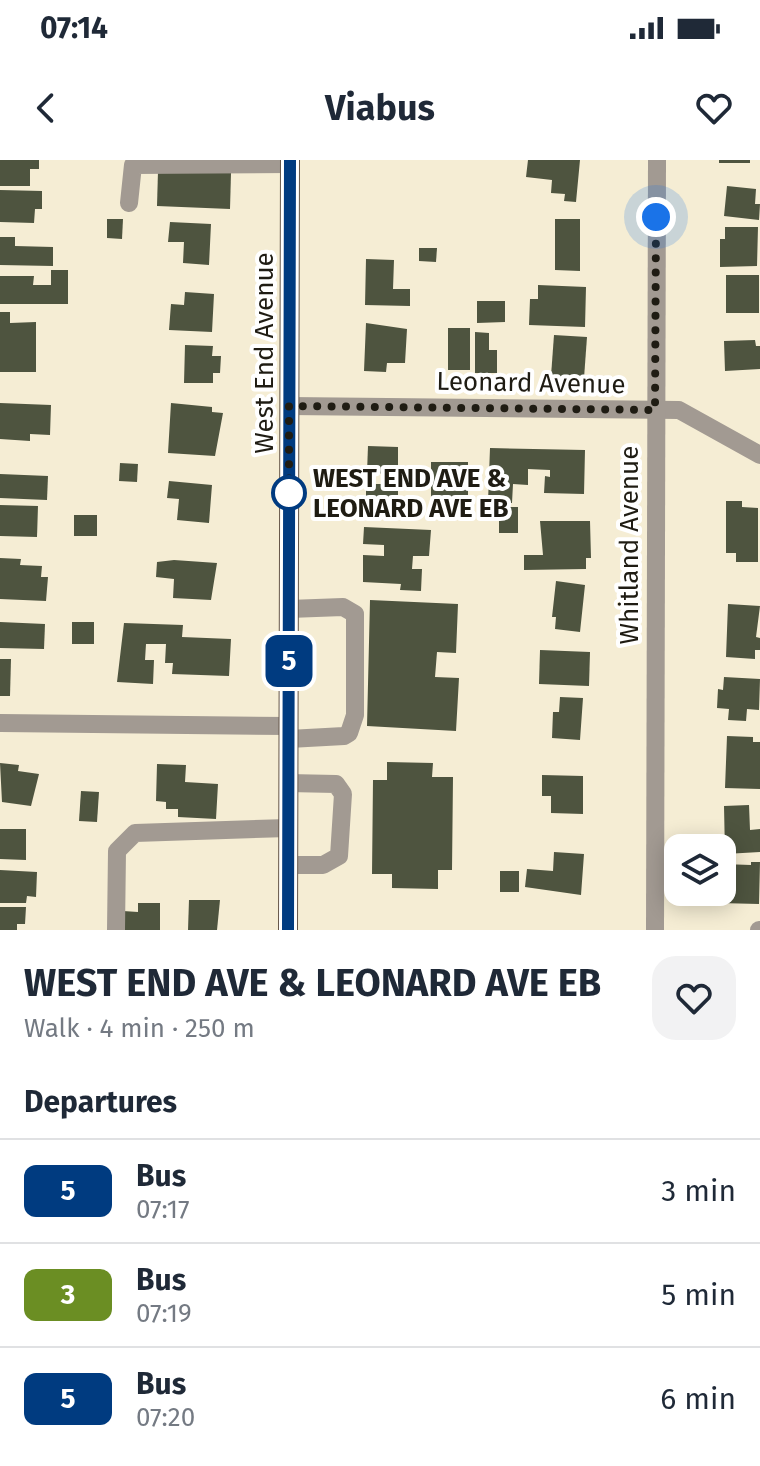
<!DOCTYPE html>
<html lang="en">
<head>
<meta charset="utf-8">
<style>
	:root { --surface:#fff; --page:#f2f2f3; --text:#1f2937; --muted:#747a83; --line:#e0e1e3 }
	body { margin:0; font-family:"Fira Sans",sans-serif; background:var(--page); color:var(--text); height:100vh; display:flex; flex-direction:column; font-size:30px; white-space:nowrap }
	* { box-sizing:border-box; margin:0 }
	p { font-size:26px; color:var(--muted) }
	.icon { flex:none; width:44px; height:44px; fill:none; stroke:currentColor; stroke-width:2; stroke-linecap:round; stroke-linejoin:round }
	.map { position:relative; height:770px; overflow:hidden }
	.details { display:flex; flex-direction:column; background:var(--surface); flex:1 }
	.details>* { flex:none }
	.badge { padding:0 16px; border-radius:12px; font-size:28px; line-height:52px }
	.fabs { position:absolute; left:664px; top:674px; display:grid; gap:16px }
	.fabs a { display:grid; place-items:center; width:72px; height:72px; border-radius:16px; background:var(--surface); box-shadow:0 4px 20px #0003; font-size:40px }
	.you { position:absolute; width:40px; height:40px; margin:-20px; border:6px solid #fff; border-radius:50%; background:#1a73e8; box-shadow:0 0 0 12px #1a73e833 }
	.map>.badge { position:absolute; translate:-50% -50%; box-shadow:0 0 0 4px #fff }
	h2 { padding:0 24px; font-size:30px; line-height:72px }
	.round { display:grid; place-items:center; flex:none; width:84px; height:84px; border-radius:24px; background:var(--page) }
	.overview { display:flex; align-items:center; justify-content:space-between; height:136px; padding:0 24px }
	h1 { font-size:38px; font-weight:700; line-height:60px }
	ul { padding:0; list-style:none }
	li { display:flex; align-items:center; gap:24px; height:104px; padding:0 24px; border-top:2px solid var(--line) }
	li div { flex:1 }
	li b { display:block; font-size:30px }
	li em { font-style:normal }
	li .badge { min-width:88px; font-weight:700; text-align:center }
	.status { display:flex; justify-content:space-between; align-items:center; height:56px; padding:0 40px; background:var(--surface); direction:ltr }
	.status svg { height:22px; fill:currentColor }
	header { display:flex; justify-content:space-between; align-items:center; height:104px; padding:0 24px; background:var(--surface); font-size:36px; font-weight:700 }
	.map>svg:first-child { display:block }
</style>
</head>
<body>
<div class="status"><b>07:14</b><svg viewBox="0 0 49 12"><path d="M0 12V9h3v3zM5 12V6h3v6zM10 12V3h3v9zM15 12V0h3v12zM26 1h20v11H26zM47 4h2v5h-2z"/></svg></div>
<header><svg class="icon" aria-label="back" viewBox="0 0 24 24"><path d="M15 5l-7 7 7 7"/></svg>Viabus<svg class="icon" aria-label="heart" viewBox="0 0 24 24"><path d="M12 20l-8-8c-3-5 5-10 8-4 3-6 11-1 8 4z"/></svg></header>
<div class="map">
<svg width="760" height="770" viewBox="0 0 760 770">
	<rect width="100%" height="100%" fill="#f5edd4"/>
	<g fill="#4e543f">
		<polygon points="0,0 39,0 39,9 30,9 30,26 0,26"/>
		<polygon points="528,0 580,0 576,42 564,41 565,34 551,33 552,20 526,17"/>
		<rect x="719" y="0" width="31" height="3"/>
		<polygon points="158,11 231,13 230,49 157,46"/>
		<polygon points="727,26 756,29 755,44 760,44 759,60 724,56"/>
		<polygon points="0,30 42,31 42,49 35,49 34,63 0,62"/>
		<polygon points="107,59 123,59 122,79 107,78"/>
		<polygon points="555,59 580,59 580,111 555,110"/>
		<polygon points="170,62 211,64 209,105 183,103 184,82 168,82"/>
		<polygon points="725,67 758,67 757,106 720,107 720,79 725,79"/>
		<polygon points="0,77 15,77 15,86 53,87 53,106 0,105"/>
		<polygon points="419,88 437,88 436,102 419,101"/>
		<polygon points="366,99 394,100 393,129 410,129 410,146 365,145"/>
		<polygon points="51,110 68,110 68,144 0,144 0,116 34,116 33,125 51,125"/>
		<rect x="726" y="115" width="33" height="38"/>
		<polygon points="538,125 586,127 585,167 529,165 530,139 538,139"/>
		<polygon points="185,132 214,134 212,172 169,170 171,144 184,145"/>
		<polygon points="477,141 505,141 505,162 477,163"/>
		<polygon points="0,152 10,152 10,163 36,162 36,212 0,212"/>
		<polygon points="366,163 407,169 405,203 387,203 386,212 364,211"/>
		<rect x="448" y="168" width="22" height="42"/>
		<polygon points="475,172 489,173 489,190 497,190 497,213 475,213"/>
		<polygon points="554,175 587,177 584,218 551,216"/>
		<polygon points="755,180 756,186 760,186 760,209 725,211 724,181"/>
		<polygon points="185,185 213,186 212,196 221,196 220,213 213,213 213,223 184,223"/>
		<polygon points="0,243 51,245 50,275 30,274 30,281 0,279"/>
		<polygon points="171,243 212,247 212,252 223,253 215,296 168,293"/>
		<polygon points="368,286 398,287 398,314 367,313"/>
		<polygon points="490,288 585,290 584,334 544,333 545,316 550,317 550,310 528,309 528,325 513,324 512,343 488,342"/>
		<rect x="431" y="302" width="37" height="39"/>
		<polygon points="120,303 138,304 137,322 119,321"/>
		<polygon points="0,314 48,316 47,340 0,338"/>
		<polygon points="169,321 212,325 209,363 177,360 179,339 167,338"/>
		<rect x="366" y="324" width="32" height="26"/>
		<polygon points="726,341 742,341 742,347 758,348 758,402 736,402 736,393 726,393"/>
		<polygon points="0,345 38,346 37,377 0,376"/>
		<rect x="499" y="347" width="19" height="26"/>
		<rect x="74" y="355" width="23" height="21"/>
		<polygon points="540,361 590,361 591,398 586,398 586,409 524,410 524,395 543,395"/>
		<polygon points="364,367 431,370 429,396 413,396 412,409 422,409 421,431 400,430 401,424 363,422 363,395 384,396 384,385 363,384"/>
		<polygon points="0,398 21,399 20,405 42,406 41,417 48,417 46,441 0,439"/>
		<polygon points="174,400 217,403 211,440 173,438 174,419 156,417 157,402"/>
		<polygon points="556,421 585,425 580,472 555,469 556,457 552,457"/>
		<polygon points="370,440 458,444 456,493 437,492 435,517 459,518 456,571 367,566"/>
		<polygon points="728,444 760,446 756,477 760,478 760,490 755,490 755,499 726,497"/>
		<polygon points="0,462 45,464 44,489 0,488"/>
		<rect x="72" y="462" width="22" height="22"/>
		<polygon points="124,463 183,465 182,477 231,479 229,516 172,514 173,503 165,503 166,484 146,484 145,500 154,500 153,524 117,522"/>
		<polygon points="540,490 590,492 589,526 539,524"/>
		<polygon points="0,499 11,499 10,536 0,536"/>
		<polygon points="724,517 760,519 759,550 747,549 746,561 728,560 729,549 717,548 718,529 723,530"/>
		<polygon points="560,537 583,538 580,580 552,578 553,552 559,552"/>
		<polygon points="727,576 753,577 753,582 760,582 760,629 725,628"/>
		<polygon points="387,602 433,603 432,617 453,617 452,710 438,710 438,729 392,728 392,714 372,714 373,620 387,620"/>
		<polygon points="0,603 19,605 18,611 39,614 31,646 2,642"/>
		<polygon points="157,604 186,605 185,622 218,624 216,659 178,657 178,649 166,649 166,642 156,641"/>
		<polygon points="542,615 583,616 583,654 551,653 551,636 542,636"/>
		<polygon points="81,631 99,632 97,662 79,661"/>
		<polygon points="749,645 750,670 760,669 760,692 725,694 724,646"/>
		<polygon points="0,669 26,669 26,700 0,699"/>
		<polygon points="554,692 584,694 581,735 525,727 527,709 553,711"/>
		<polygon points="751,702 760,702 759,744 719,743 722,704 751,705"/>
		<polygon points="0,710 37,712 36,737 27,736 26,743 0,743"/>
		<rect x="500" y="711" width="19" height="21"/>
		<polygon points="189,740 220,740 217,770 188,770"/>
		<polygon points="138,743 160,743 160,770 122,770 123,751 138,752"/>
		<polygon points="0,747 26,747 25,764 17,764 17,770 0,770"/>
	</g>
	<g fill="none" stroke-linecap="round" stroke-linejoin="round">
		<g stroke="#a29a92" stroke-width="18">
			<polyline points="129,43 133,5 290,4"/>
			<polyline points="289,246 679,250 760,295"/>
			<polyline points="0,563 289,566"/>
			<polyline points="289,579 344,576 349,573 355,555 355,454 343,447 289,449"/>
			<polyline points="288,705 323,705 339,696 343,634 336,624 288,623"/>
			<polyline points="116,770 117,691 135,673 288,668"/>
			<polyline points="655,770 657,0"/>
			<polyline points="759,770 760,770"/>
		</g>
		<polyline stroke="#655649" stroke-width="20" points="288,770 290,0"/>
	</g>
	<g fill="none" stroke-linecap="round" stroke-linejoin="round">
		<g stroke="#fff" stroke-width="18">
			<polyline id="line" points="288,770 290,0"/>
		</g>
		<use href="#line" stroke="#003b80" stroke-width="12"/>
		<polyline stroke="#1f1c13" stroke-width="8" stroke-dasharray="0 14.4" points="289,333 289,246 655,250 656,57"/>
	</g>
	<circle fill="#fff" stroke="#003b80" stroke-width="4" cx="289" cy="333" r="16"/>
	<g text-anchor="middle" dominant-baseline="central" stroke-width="8" stroke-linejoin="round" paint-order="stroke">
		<g font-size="26" fill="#1f1c13" stroke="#fff">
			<text transform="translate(264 193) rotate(-90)">West End Avenue</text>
			<text transform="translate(531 223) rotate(1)">Leonard Avenue</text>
			<text transform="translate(629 385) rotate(-90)">Whitland Avenue</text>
		</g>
		<g font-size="26" font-weight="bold" fill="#1f1c13" stroke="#fff" text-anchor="start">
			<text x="313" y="318">WEST END AVE &amp;<tspan x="313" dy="30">LEONARD AVE EB</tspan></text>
		</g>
	</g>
</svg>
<div class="fabs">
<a><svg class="icon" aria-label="layers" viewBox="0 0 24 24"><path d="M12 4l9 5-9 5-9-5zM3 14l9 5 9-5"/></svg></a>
</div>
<div class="you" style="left:656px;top:57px"></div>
<b class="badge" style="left:289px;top:501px;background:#003b80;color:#fff">5</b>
</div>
<section class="details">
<div class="overview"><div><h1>WEST END AVE &amp; LEONARD AVE EB</h1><p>Walk · 4 min · 250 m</p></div><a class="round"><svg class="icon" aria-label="heart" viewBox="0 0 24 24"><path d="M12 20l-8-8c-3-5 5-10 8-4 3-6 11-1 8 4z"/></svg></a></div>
<h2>Departures</h2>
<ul>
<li><span class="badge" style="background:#003b80;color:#fff">5</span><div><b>Bus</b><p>07:17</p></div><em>3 min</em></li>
<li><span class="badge" style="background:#6b8e23;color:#fff">3</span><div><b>Bus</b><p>07:19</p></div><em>5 min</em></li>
<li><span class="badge" style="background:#003b80;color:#fff">5</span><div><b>Bus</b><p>07:20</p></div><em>6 min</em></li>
</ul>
</section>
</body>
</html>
